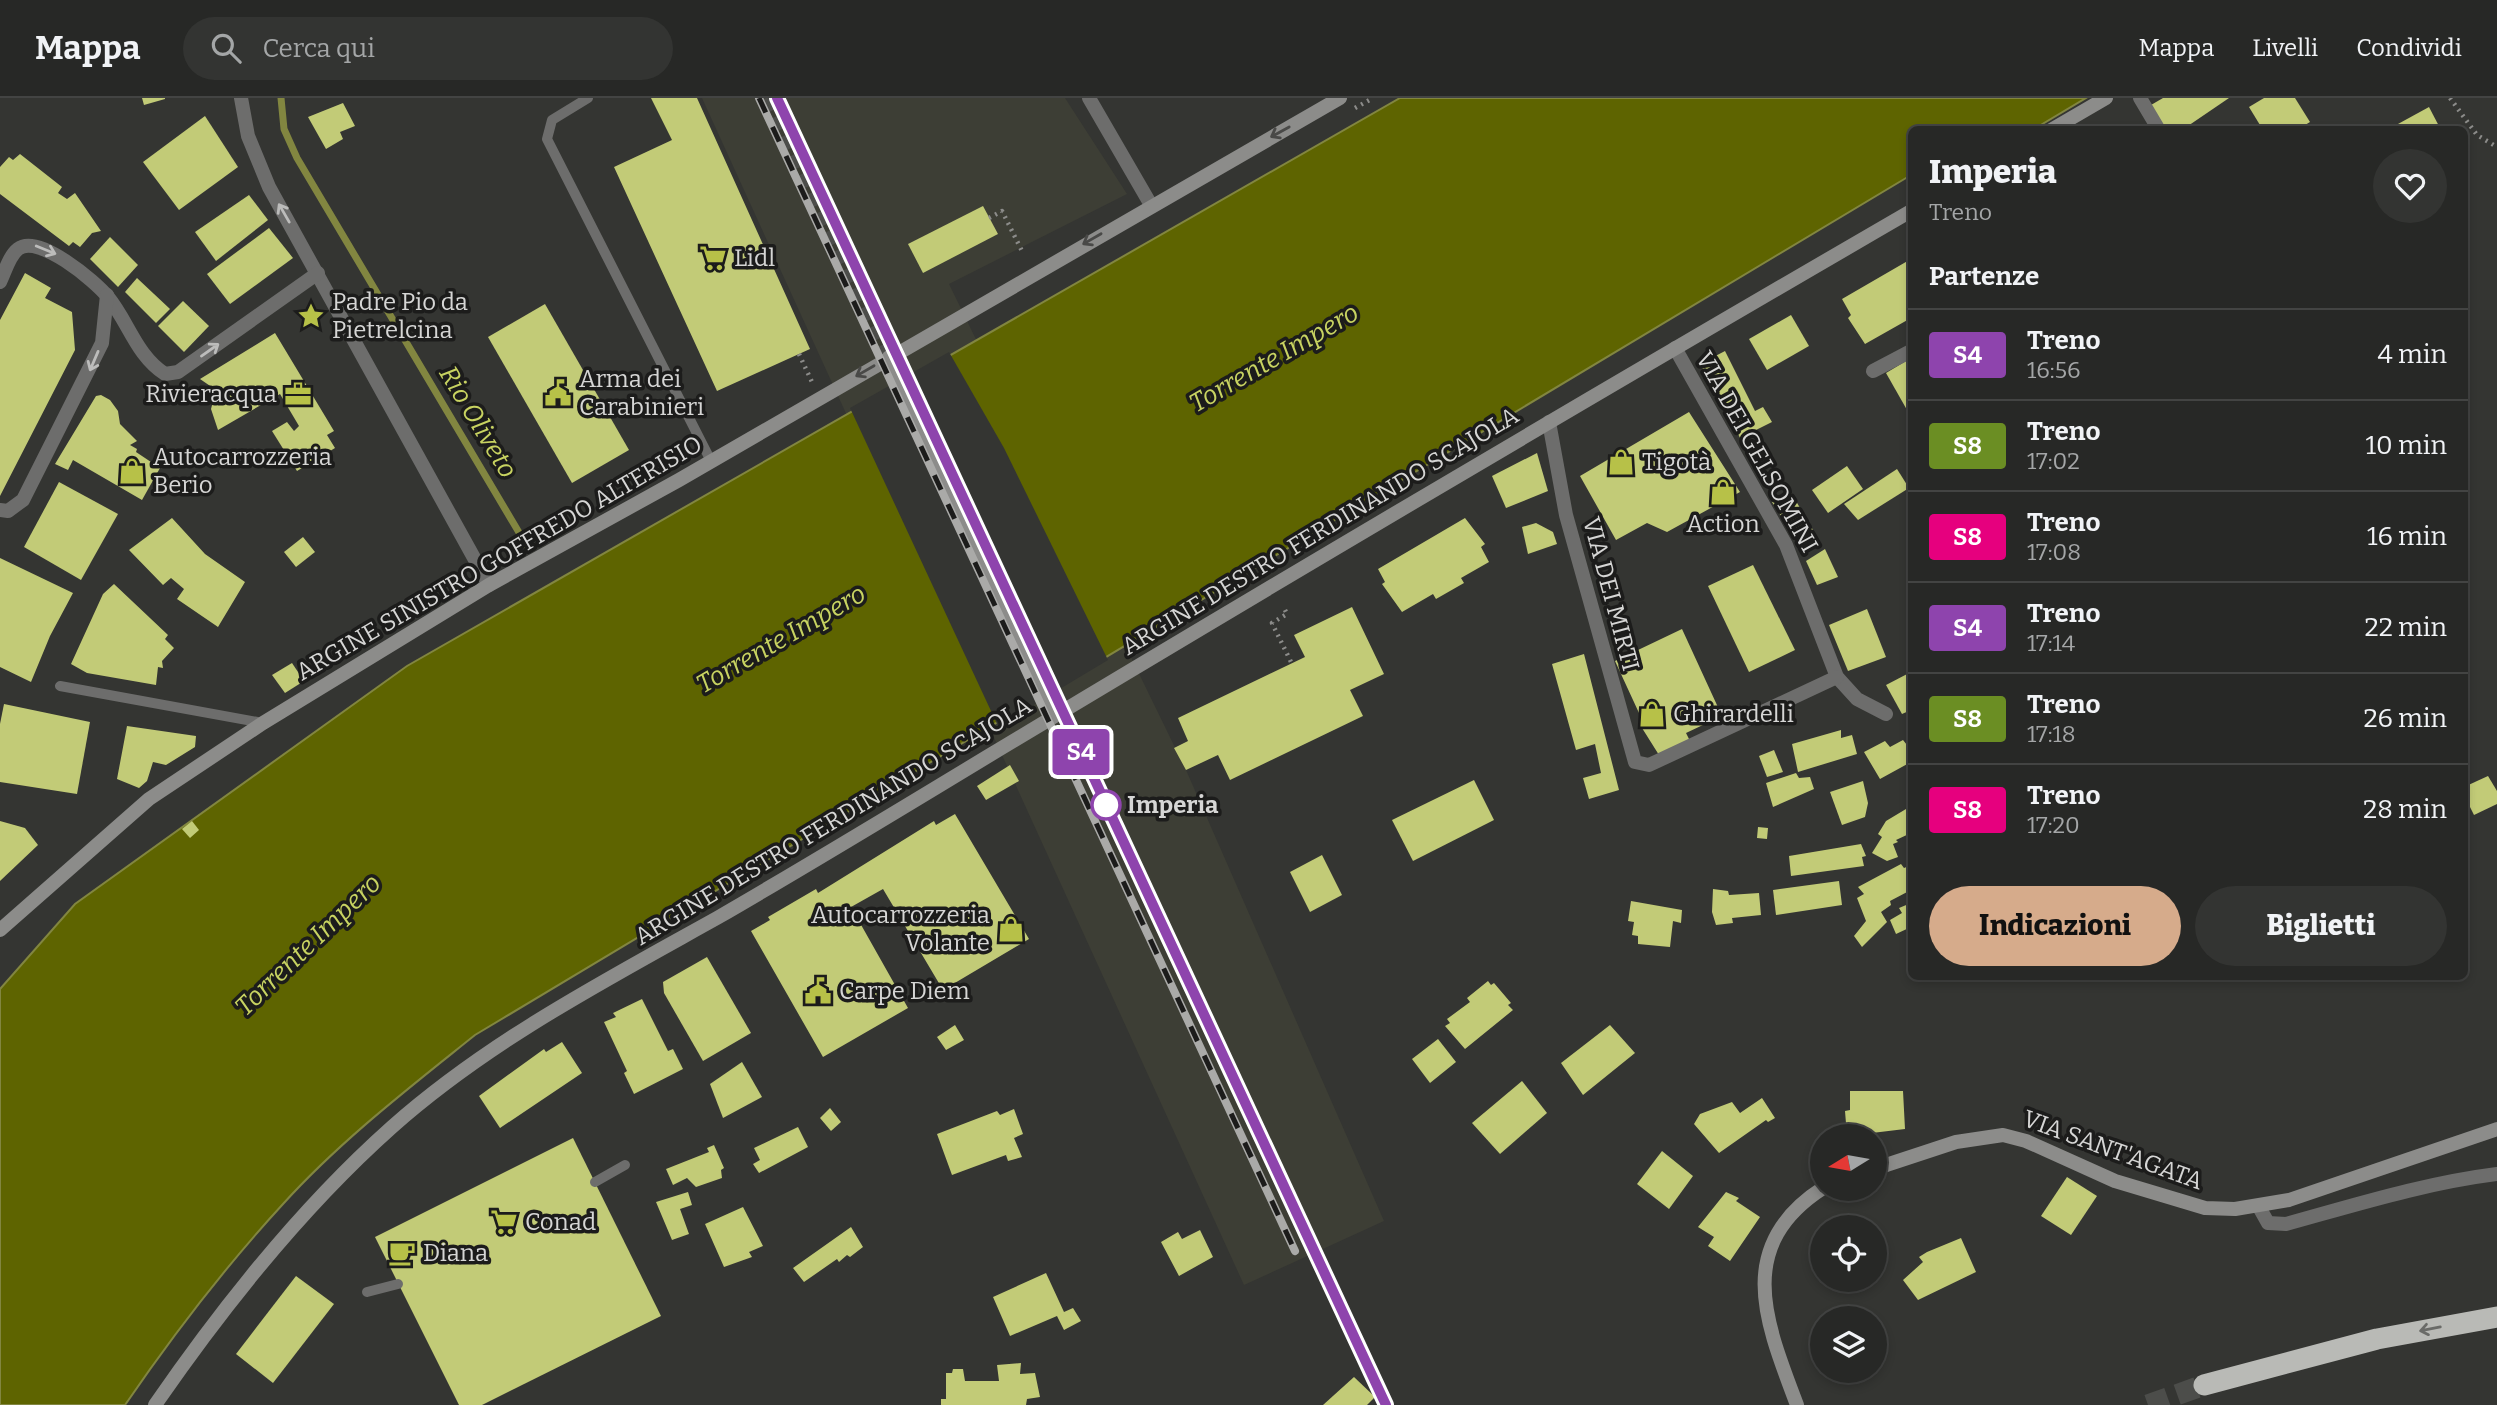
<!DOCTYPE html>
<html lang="it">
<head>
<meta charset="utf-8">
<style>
	:root { --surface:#272826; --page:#333432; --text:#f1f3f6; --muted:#a4a6a7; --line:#434443; --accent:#d6ab8b }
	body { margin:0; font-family:Bitter,serif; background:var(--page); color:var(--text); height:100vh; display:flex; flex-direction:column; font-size:26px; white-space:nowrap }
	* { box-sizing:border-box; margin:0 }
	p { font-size:23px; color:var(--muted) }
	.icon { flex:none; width:38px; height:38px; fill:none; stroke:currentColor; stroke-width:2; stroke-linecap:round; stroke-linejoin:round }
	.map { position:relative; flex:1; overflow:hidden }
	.panel { position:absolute; left:1908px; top:28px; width:560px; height:854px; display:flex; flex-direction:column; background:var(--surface); border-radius:10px; box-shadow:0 4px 10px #0003,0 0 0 2px var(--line) }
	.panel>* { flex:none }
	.badge { padding:0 14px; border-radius:5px; font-size:24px; line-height:46px }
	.needle { width:46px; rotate:259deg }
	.controls { position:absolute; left:1810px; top:1026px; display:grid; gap:14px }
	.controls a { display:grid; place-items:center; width:77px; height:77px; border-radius:50%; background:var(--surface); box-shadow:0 4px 10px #0003,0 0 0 2px var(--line); font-size:35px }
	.map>.badge { position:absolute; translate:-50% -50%; box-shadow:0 0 0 4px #fff }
	h2 { padding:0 21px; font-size:26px; line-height:63px }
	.round { display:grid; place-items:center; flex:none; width:74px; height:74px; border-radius:37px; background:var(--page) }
	.overview { display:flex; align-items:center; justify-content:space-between; height:119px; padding:0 21px }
	h1 { font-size:33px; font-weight:800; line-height:52px }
	.cta { display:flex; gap:14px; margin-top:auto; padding:14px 21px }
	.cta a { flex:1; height:80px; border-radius:42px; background:var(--accent); color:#111; font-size:28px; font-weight:800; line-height:80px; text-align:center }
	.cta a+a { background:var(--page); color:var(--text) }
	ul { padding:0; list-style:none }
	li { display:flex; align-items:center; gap:21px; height:91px; padding:0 21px; border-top:2px solid var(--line) }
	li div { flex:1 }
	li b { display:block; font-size:26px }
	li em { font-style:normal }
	li .badge { min-width:77px; font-weight:700; text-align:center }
	header { display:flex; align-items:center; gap:42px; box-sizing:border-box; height:98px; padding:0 35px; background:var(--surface); border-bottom:2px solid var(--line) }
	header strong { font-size:33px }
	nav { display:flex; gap:38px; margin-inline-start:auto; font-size:24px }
	.search { width:490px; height:63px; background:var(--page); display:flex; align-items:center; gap:18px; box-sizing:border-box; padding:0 24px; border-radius:38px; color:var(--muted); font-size:26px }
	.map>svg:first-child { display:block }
</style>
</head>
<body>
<header>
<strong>Mappa</strong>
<div class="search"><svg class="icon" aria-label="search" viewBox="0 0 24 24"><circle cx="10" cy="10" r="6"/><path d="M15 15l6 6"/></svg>Cerca qui</div>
<nav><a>Mappa</a><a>Livelli</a><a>Condividi</a></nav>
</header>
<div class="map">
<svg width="2497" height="1307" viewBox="0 0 2497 1307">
	<rect width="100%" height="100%" fill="#343532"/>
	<polygon fill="#3d3e35" points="702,0 1065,0 1127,96 949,186 1186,672 1384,1123 1244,1187"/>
	<path fill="#5e6400" stroke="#828640" stroke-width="2" d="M1400 0H2086L2034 31 1911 32V77L475 937C409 990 340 1043 283 1106 225 1169 173 1237 125 1307H0V891L75 806 407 568Z"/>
	<polygon fill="#343532" points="949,254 1004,350 1108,562 998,628 850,310"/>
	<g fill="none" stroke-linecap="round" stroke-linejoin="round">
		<polyline stroke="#828640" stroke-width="7" points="281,0 284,31 297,60 527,448"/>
	</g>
	<g fill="#c2cb77">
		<polygon points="142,0 165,0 165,1 144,7"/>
		<polygon points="651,0 697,0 810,251 717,293 614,69 672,42"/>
		<polygon points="2163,0 2229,0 2182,32 2164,32 2151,7"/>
		<polygon points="2264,0 2295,0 2310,24 2297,32 2263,32 2249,9"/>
		<polygon points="343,5 355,28 340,34 343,41 326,51 308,19"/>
		<polygon points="2429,9 2441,32 2387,32"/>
		<polygon points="205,18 238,69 179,112 143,64"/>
		<polygon points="20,56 62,89 58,95 67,101 75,95 101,133 92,135 80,149 73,144 69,148 0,96 0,69 9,59 13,62"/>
		<polygon points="249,97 268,122 216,163 195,134"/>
		<polygon points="983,108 998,136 923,175 908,146"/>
		<polygon points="269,130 293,160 230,206 207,176"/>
		<polygon points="110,139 138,167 118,189 90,161"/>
		<polygon points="1911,161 1911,220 1865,246 1848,220 1851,217 1842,201"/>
		<polygon points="25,175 51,190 45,200 72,214 75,252 0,398 0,222"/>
		<polygon points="137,180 170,211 156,225 125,194"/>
		<polygon points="183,203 209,228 184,254 158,228"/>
		<polygon points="545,206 629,352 572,385 488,239"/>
		<polygon points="1791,217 1809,248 1767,272 1749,241"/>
		<polygon points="275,235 334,333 327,337 335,350 297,373 272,333 287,324 294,333 299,328 280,296 218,332 211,311 216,292 200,281"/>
		<polygon points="1725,253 1755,313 1763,309 1772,324 1740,340 1712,280 1709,281 1700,266"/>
		<polygon points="1911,260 1911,319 1886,275"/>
		<polygon points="101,297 110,302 118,313 120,326 137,343 130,347 137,351 136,354 160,370 142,402 73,362 68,372 55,366 96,298"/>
		<polygon points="1689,314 1740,394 1667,434 1647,425 1616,442 1580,378"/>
		<polygon points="1537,355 1548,393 1506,410 1492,378"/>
		<polygon points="1847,368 1863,391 1828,415 1812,392"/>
		<polygon points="1897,371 1909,390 1858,422 1844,406"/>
		<polygon points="59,384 118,416 81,482 24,449"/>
		<polygon points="1790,393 1813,432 1797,443 1772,404"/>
		<polygon points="172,420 205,456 245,484 218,529 177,501 184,491 171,480 163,487 129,452"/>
		<polygon points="1465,420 1485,446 1481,449 1489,464 1461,480 1464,485 1436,501 1433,496 1402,514 1382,486 1385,484 1378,471"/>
		<polygon points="1536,425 1553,434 1557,446 1528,456 1522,429"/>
		<polygon points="303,439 315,454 296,469 284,454"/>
		<polygon points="1825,451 1838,479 1817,487 1806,463"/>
		<polygon points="0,460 73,495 50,538 31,584 0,569"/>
		<polygon points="1753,467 1795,552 1749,574 1708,488"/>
		<polygon points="114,486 168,537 165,541 174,550 162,563 163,570 158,569 156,587 87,575 71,566 103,496"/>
		<polygon points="1352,509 1384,576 1350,592 1363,618 1230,682 1218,657 1186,672 1174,650 1188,643 1178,620 1305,559 1294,537"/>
		<polygon points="1867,511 1886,559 1848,573 1829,527"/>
		<polygon points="1682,531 1722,618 1686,635 1690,643 1659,657 1642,630 1645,628 1615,563"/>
		<polygon points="1584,556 1619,692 1589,701 1583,680 1601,675 1595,646 1576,652 1552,566"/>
		<polygon points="292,565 304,583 285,595 272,577"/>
		<polygon points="1911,574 1911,612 1902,616 1886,587"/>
		<polygon points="4,606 90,624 77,696 0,684 0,626"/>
		<polygon points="127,628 196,638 195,649 166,667 153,664 147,683 139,690 117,681"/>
		<polygon points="1841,632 1841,640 1852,637 1857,656 1798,674 1792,646"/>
		<polygon points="1903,642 1911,652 1911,664 1880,681 1864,654 1885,643 1890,649"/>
		<polygon points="1774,652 1783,674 1767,679 1759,658"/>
		<polygon points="1010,667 1019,683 986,702 977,688"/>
		<polygon points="1796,675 1799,680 1810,679 1814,691 1773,709 1766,685"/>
		<polygon points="2488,678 2497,693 2497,706 2474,717 2464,697 2464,689"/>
		<polygon points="1474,682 1494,722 1413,763 1392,722"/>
		<polygon points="1863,683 1868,705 1865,719 1842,727 1830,694"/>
		<polygon points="1911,708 1911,735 1896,742 1898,744 1893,746 1898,759 1887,763 1872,755 1882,739 1878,736 1886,723"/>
		<polygon points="955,716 1029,841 943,892 883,791 851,809 908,910 823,959 751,833 770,822 768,819 816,791 818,795 934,723 936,727"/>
		<polygon points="0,723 25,730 38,747 0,783"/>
		<polygon points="192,723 199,732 190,740 182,731"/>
		<polygon points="1758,729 1768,730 1767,741 1757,740"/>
		<polygon points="1861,746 1866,758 1862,759 1864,768 1791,778 1789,758"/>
		<polygon points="1322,757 1342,797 1310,814 1290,774"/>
		<polygon points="1901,766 1904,770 1909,768 1911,771 1911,792 1890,803 1891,807 1881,814 1887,824 1862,849 1854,838 1866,823 1857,800 1864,796 1858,789"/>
		<polygon points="1839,783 1842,807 1776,817 1773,792"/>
		<polygon points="1713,791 1728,793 1729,797 1759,795 1761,817 1732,820 1733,825 1716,827 1712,814"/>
		<polygon points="1631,803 1682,812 1681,825 1673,823 1670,849 1638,846 1638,838 1632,837 1634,824 1628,823"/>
		<polygon points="1911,805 1911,829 1896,836 1890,822 1902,815 1899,810"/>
		<polygon points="707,859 751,935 703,963 664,895 663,884"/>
		<polygon points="1488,883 1491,887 1494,885 1511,905 1508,907 1513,912 1465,951 1445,928 1450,925 1447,921 1470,904 1467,900"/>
		<polygon points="642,901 668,953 673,951 683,971 634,996 624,975 627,973 604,924 616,919 613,915"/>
		<polygon points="955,927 964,942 946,952 937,939"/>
		<polygon points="1610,927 1635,955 1583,997 1561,965"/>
		<polygon points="1438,941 1456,964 1430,985 1412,961"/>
		<polygon points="562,944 582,975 500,1030 479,998 544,951 546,954"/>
		<polygon points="742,964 762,999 723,1020 710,986"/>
		<polygon points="1522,983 1547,1015 1500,1056 1472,1025"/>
		<polygon points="1850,993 1903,993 1905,1031 1847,1038 1845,1013 1850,1012"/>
		<polygon points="1762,1000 1775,1020 1768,1024 1766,1022 1719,1055 1694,1026 1700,1016 1732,1004 1740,1015"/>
		<polygon points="830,1010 841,1024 831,1033 820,1020"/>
		<polygon points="1014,1011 1023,1036 1014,1040 1022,1059 1008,1063 1006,1057 952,1077 937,1036 997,1013 1000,1017"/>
		<polygon points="798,1029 808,1049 759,1075 753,1066 760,1062 754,1050"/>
		<polygon points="573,1040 661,1218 482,1307 459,1307 375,1139"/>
		<polygon points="714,1047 724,1070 721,1072 722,1080 696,1089 687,1080 673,1087 666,1071 709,1054 707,1050"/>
		<polygon points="1662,1053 1693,1078 1669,1111 1637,1086"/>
		<polygon points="2067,1079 2097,1098 2071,1137 2041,1118"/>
		<polygon points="688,1094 692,1107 680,1111 689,1136 672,1142 656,1104"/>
		<polygon points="1726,1094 1739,1100 1736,1103 1760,1119 1730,1163 1708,1148 1714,1139 1698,1129"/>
		<polygon points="743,1109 763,1148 749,1154 752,1159 724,1169 705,1126"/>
		<polygon points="851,1129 863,1149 850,1159 847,1157 839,1164 837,1161 804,1184 793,1170"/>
		<polygon points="1200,1132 1213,1159 1179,1178 1161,1144 1178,1134 1182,1141"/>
		<polygon points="1961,1140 1976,1174 1918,1202 1903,1182 1923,1164 1919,1159 1927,1154"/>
		<polygon points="1046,1175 1064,1214 1073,1210 1081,1223 1064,1232 1057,1218 1010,1238 993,1199"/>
		<polygon points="296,1178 334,1206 273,1285 236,1256"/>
		<polygon points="1021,1265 1020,1276 1035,1275 1040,1299 1027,1301 1026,1307 941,1307 941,1301 946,1301 946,1275 952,1275 953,1271 963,1271 965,1283 999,1283 997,1267"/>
		<polygon points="1354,1279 1375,1299 1367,1307 1323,1307"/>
	</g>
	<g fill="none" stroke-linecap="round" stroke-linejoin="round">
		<polyline stroke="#4c4d4a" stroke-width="14" stroke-dasharray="14 7" stroke-linecap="butt" points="766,0 889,259"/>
		<polyline stroke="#4c4d4a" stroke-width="21" stroke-dasharray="21 10" stroke-linecap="butt" points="2148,1307 2204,1287"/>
		<g stroke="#8c8c8a" stroke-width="4.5" stroke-dasharray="2 5" stroke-linecap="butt">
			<polyline points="2450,0 2477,37 2497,49"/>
			<polyline points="1355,10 1373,0"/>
			<polyline points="989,120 1002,113 1022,153"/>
			<polyline points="799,256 812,284"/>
			<polyline points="1285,512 1287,516 1272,525 1292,566"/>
		</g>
		<g stroke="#6d6d6c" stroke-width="10">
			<polyline points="588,0 552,22 547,41 711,363"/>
			<polyline points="60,588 263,625"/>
			<polyline points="595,1084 625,1067"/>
			<polyline points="367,1194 398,1186"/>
		</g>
		<g stroke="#6d6d6c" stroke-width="14">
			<polyline points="241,0 248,38 269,89 489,487"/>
			<polyline points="1089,0 1151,107"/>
			<polyline points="2140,0 2159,32"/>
			<path d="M0 184C5 174 9 158 18 151 38 135 95 183 108 199 129 225 136 257 165 276L178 274 318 175"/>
			<polyline points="1675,250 1786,447 1837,579 1857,601 1886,616"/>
			<polyline points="1873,273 1911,253"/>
			<polyline points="1549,324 1566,417 1635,664 1649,667 1837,579"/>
			<polyline points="0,412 8,413 23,402 102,245 107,197"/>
			<path d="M2259 1109 2268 1125 2286 1126C2355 1107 2425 1085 2497 1076"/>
		</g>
		<g stroke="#8c8c8a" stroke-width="14">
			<polyline points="2051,32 2106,0"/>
			<polyline points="889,259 1056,617"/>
			<polyline points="0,832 149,701 263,625 489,487 679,382 1340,0"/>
			<polyline points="1874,1071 1956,1044 2003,1037 2026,1043 2115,1083 2205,1110 2235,1111 2289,1102 2497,1031"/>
			<path d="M155 1307C224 1207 301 1110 392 1029 489 943 604 883 717 820 807 768 896 714 985 660 1292 475 1601 293 1911 113"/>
			<path d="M1797 1307C1766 1225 1733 1148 1823 1090"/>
		</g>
		<polyline stroke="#b9bab6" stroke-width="21" points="2204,1287 2377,1241 2497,1219"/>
		<g stroke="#aaaaa8" stroke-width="8">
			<g id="rail">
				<polyline points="759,0 1295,1153"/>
				<polyline points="776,0 1311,1147"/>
			</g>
		</g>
		<use href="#rail" stroke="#1c1c1b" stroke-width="5" stroke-dasharray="16" stroke-linecap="butt"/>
	</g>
	<defs><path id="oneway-shaft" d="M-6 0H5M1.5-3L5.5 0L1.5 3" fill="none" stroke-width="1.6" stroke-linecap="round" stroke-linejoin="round" transform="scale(1.75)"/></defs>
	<g stroke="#494947">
		<use href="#oneway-shaft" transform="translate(1280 34) rotate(151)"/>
		<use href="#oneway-shaft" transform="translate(1092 141) rotate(150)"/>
		<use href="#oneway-shaft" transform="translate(865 273) rotate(150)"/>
	</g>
	<g stroke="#bcbcbb">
		<use href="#oneway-shaft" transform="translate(284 115) rotate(-120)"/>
		<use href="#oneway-shaft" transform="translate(46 152) rotate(22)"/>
		<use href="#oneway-shaft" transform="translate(210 252) rotate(-35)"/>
		<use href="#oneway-shaft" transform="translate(94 263) rotate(113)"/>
	</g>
	<use stroke="#6a6b68" href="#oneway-shaft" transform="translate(2430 1231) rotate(169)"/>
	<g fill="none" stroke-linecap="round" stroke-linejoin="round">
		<g stroke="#fff" stroke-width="16">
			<polyline id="line" points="777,0 1386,1307"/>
		</g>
		<use href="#line" stroke="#8e44ad" stroke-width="10"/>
	</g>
	<defs>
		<g id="supermarket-bare" transform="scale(2.1)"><path d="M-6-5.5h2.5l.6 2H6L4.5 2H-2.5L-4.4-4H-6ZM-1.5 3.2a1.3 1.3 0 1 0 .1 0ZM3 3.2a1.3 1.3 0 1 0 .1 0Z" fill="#b7c148" stroke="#1c1c1b" stroke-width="2.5" paint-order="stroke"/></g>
		<g id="sight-bare" transform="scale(2.1)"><path d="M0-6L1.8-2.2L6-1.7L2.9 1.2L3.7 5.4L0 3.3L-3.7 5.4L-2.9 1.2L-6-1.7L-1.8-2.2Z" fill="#b7c148" stroke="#1c1c1b" stroke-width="2.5" paint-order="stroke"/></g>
		<g id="civic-bare" transform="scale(2.1)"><path d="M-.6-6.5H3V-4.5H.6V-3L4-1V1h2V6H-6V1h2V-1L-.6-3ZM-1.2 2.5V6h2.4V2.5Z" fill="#b7c148" stroke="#1c1c1b" stroke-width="2.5" paint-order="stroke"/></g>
		<g id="office-bare" transform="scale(2.1)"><path d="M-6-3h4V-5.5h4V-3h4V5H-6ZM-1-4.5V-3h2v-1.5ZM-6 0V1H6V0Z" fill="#b7c148" stroke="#1c1c1b" stroke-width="2.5" paint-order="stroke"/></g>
		<g id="shop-bare" transform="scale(2.1)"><path d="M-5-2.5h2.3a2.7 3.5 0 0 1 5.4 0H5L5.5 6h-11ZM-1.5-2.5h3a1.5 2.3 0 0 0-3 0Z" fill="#b7c148" stroke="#1c1c1b" stroke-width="2.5" paint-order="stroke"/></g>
		<g id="cafe-bare" transform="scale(2.1)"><path d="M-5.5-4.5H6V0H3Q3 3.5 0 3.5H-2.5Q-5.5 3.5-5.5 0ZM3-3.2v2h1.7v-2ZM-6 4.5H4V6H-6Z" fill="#b7c148" stroke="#1c1c1b" stroke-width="2.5" paint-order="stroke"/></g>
	</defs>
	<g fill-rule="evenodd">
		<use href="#supermarket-bare" x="713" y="160"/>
		<use href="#sight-bare" x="311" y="218"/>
		<use href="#civic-bare" x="558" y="295"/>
		<use href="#office-bare" x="298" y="296"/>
		<use href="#shop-bare" x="1621" y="364"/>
		<use href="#shop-bare" x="132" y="373"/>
		<use href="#shop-bare" x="1723" y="394"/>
		<use href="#shop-bare" x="1652" y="616"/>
		<use href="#shop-bare" x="1011" y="831"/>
		<use href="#civic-bare" x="818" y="893"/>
		<use href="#supermarket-bare" x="504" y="1124"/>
		<use href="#cafe-bare" x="402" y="1155"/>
	</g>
	<circle fill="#fff" stroke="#8e44ad" stroke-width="3.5" cx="1106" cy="707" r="14"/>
	<g text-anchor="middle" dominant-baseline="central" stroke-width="7" stroke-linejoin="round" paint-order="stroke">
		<g font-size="24" fill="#d6d6d5" stroke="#1c1c1b" text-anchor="start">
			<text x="734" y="160">Lidl</text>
			<text x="332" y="204">Padre Pio da<tspan x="332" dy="28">Pietrelcina</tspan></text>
			<text x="579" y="281">Arma dei<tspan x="579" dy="28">Carabinieri</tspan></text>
			<text x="277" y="296" text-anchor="end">Rivieracqua</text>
			<text x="153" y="359">Autocarrozzeria<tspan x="153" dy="28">Berio</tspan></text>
			<text x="1642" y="364">Tigotà</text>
			<text x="1723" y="426" text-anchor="middle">Action</text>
			<text x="1673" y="616">Ghirardelli</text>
			<text x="990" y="817" text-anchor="end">Autocarrozzeria<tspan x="990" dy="28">Volante</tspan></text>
			<text x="839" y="893">Carpe Diem</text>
			<text x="525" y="1124">Conad</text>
			<text x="423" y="1155">Diana</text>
		</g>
		<g font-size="24" fill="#d6d6d5" stroke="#1c1c1b">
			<text transform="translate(1757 354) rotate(61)">VIA DEI GELSOMINI</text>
			<text transform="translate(1320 433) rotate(-31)">ARGINE DESTRO FERDINANDO SCAJOLA</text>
			<text transform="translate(499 460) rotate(-30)">ARGINE SINISTRO GOFFREDO ALTERISIO</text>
			<text transform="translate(1611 496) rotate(75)">VIA DEI MIRTI</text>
			<text transform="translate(833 723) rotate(-31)">ARGINE DESTRO FERDINANDO SCAJOLA</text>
			<text transform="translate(2113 1052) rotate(20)">VIA SANT'AGATA</text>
		</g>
		<g font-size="24" font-weight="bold" fill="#d6d6d5" stroke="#1c1c1b" text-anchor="start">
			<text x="1127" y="707">Imperia</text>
		</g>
		<g font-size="26" font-style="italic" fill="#c8d361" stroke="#1c1c1b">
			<text transform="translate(1274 260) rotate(-30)">Torrente Impero</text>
			<text transform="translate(478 324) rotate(59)">Rio Oliveto</text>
			<text transform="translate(781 541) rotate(-30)">Torrente Impero</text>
			<text transform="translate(308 847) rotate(-44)">Torrente Impero</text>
		</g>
	</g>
</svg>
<div class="controls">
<a><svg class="needle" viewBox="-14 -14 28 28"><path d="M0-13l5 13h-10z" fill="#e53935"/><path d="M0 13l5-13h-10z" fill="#a4a6a7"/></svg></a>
<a><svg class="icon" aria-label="locate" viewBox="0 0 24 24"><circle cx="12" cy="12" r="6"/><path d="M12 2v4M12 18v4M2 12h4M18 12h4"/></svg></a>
<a><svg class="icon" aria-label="layers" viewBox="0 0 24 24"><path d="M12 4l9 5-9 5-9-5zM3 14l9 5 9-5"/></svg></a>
</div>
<b class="badge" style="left:1081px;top:654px;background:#8e44ad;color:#fff">S4</b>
<section class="panel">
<div class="overview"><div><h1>Imperia</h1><p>Treno</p></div><a class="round"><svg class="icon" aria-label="heart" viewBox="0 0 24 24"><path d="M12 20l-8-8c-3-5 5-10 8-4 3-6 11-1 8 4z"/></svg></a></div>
<h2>Partenze</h2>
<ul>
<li><span class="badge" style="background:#8e44ad;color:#fff">S4</span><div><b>Treno</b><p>16:56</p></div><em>4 min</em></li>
<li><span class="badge" style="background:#6b8e23;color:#fff">S8</span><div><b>Treno</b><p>17:02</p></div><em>10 min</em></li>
<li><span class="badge" style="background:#e6007e;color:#fff">S8</span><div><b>Treno</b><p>17:08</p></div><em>16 min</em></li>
<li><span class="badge" style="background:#8e44ad;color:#fff">S4</span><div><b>Treno</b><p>17:14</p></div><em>22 min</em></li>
<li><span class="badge" style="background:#6b8e23;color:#fff">S8</span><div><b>Treno</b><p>17:18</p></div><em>26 min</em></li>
<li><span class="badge" style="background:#e6007e;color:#fff">S8</span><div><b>Treno</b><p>17:20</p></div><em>28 min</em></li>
</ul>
<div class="cta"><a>Indicazioni</a><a>Biglietti</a></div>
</section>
</div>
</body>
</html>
